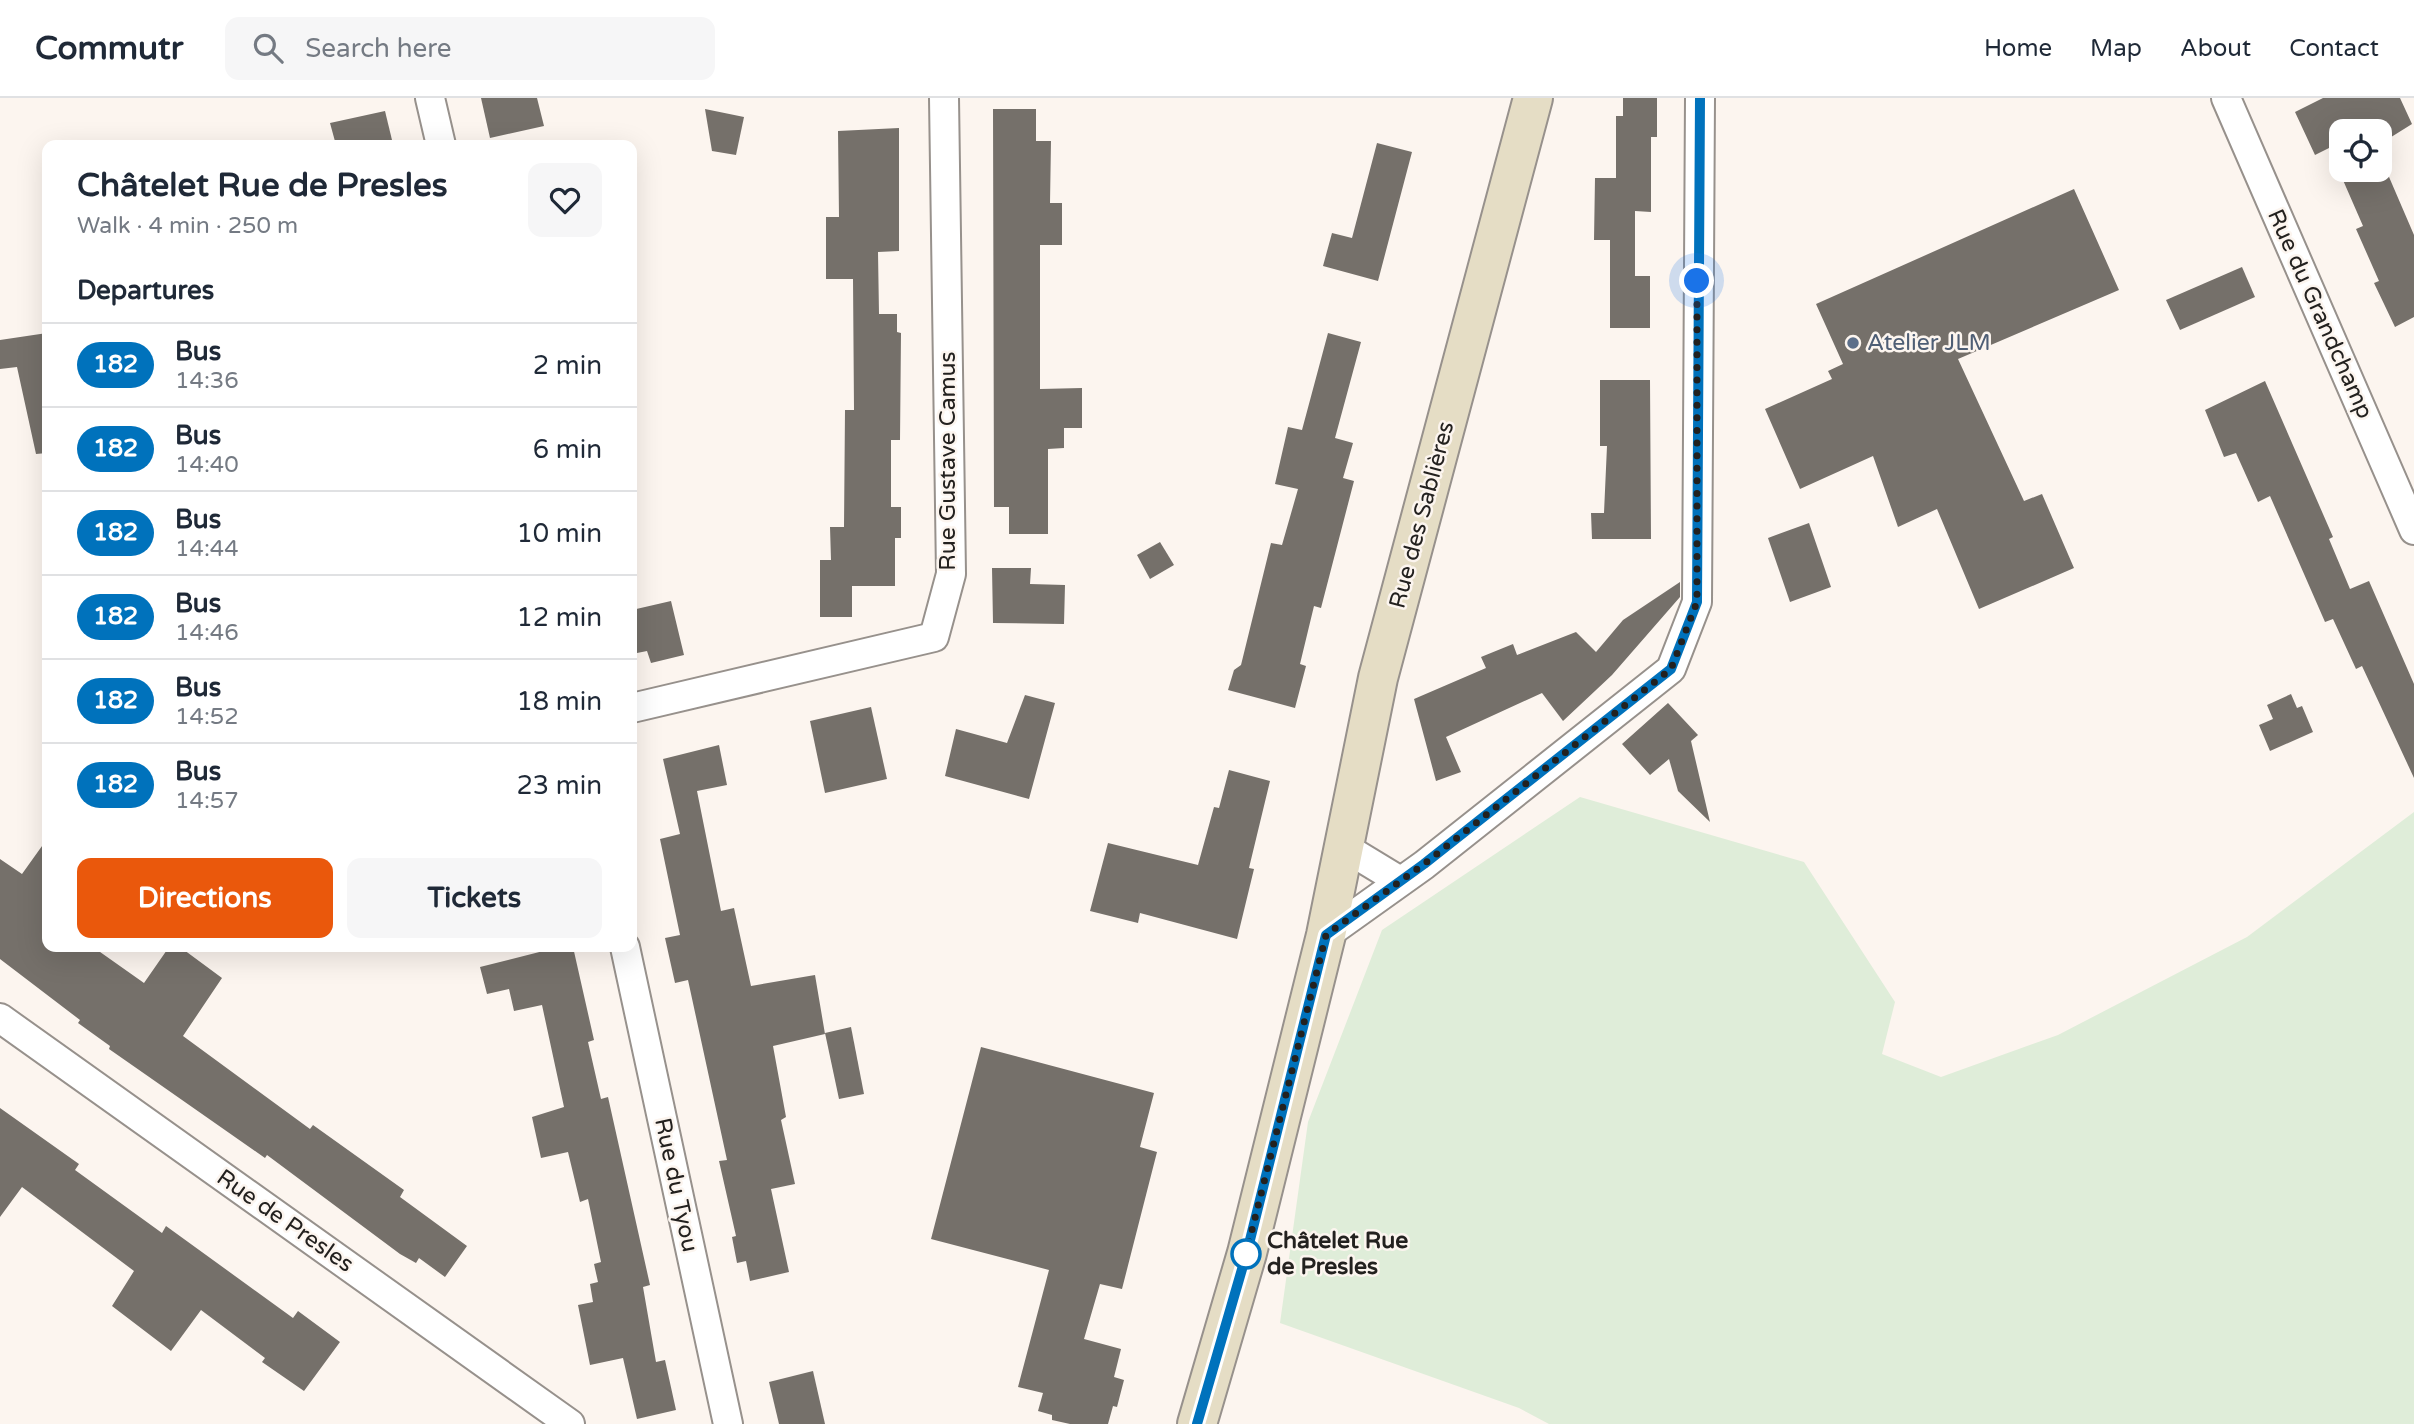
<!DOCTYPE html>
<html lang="en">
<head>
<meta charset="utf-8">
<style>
	:root { --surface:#fff; --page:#f6f6f7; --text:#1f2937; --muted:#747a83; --line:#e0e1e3; --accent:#ea580c }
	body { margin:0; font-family:"Varela Round",sans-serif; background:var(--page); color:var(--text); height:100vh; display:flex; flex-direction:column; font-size:26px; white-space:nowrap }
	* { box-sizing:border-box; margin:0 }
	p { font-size:23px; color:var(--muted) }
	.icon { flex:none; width:38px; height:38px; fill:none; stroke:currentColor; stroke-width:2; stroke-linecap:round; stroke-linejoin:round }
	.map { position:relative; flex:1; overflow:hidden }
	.sheet { position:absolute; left:42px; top:42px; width:595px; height:812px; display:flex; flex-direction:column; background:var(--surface); border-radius:14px; box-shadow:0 7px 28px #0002 }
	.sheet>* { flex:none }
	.badge { padding:0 14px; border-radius:23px; font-size:24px; line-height:46px }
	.buttons { position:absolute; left:2329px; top:21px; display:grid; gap:14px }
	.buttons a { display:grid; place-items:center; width:63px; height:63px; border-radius:14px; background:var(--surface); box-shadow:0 7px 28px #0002; font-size:35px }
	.you { position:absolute; width:35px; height:35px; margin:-18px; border:5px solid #fff; border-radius:50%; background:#1a73e8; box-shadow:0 0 0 10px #1a73e833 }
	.map>.badge { position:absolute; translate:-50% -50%; box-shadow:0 0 0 4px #fff }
	h2 { padding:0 35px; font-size:26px; line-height:63px }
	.round { display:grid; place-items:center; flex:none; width:74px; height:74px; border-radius:14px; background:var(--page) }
	.summary { display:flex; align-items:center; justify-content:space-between; height:119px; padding:0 35px }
	h1 { font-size:33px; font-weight:700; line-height:52px }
	.button { display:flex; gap:14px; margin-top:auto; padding:14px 35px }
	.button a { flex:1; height:80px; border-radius:14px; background:var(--accent); color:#fff; font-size:28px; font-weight:700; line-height:80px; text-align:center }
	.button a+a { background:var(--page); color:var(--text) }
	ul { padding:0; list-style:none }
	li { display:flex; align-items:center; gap:21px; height:84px; padding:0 35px; border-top:2px solid var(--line) }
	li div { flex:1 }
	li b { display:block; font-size:26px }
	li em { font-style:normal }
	li .badge { min-width:77px; font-weight:700; text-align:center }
	header { display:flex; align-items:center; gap:42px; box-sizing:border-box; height:98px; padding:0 35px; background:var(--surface); border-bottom:2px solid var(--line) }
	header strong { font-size:33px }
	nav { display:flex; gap:38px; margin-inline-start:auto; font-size:24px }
	.search { width:490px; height:63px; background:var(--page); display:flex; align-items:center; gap:18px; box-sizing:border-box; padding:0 24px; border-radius:14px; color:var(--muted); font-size:26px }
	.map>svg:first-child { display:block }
</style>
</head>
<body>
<header>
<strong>Commutr</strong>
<div class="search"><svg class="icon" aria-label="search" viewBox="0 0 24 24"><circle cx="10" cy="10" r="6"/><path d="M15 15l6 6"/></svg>Search here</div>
<nav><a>Home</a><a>Map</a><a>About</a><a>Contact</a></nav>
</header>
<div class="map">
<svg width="2414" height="1326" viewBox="0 0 2414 1326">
	<rect width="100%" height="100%" fill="#fcf5ef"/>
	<polygon fill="#dfedd9" points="1580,699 1804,764 1895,904 1882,956 1941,979 2058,937 2247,839 2414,714 2414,1326 1549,1326 1519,1310 1280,1225 1308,1024 1382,832"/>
	<g fill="#75706a">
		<polygon points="481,0 537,0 544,28 490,40"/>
		<polygon points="1623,0 1657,0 1657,39 1651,39 1651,114 1635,113 1635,178 1650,178 1650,230 1610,230 1610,142 1594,142 1595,80 1616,80 1616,18 1623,18"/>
		<polygon points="2323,0 2400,0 2412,26 2380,46 2380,33 2342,33 2342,72 2380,72 2380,58 2414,137 2414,219 2395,229 2374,185 2379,183 2356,131 2363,128 2329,50 2315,57 2295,14"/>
		<polygon points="705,11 744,19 736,57 712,53"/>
		<polygon points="993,11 1036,11 1036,43 1051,43 1050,105 1062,105 1062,147 1040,147 1040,291 1082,290 1082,330 1064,330 1064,350 1048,351 1048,436 1009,436 1009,409 994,409"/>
		<polygon points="385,13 392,42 373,47 336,47 330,25"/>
		<polygon points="899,30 899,153 878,154 879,216 897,216 897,234 901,235 900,342 891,342 891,409 901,409 901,440 895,440 895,488 852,488 852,519 820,519 820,462 831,462 830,429 844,429 845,312 854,312 853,181 826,181 826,119 839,119 838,33"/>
		<polygon points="1377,45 1412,54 1378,183 1323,168 1332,135 1352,140"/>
		<polygon points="2074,91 2119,192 1958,261 2024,403 2042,396 2074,470 1979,511 1937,411 1898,429 1873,358 1800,391 1765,311 1832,281 1828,273 1843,266 1816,206"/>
		<polygon points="2242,169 2255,199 2180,232 2166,202"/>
		<polygon points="47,235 47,355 36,356 17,269 0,271 0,242"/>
		<polygon points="1328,235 1361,244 1335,340 1353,345 1343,380 1354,383 1321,510 1314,508 1300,566 1306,568 1295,610 1228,592 1234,572 1241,567 1271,445 1282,447 1298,391 1275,386 1288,329 1302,332"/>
		<polygon points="1600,282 1650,282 1651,441 1592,441 1591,415 1604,415 1607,348 1600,348"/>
		<polygon points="2265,283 2333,439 2329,441 2350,491 2369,483 2414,586 2414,680 2362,568 2356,571 2333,521 2325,524 2270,398 2258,404 2236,355 2224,359 2205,312"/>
		<polygon points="1809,425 1831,489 1790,504 1768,440"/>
		<polygon points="1160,444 1174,467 1150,481 1137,457"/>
		<polygon points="992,470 1031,470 1030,486 1065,487 1064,526 993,525"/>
		<polygon points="1680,484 1680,499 1612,577 1563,623 1542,595 1446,639 1461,674 1436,683 1414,601 1486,570 1481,559 1513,546 1517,557 1576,534 1596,554 1623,522"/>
		<polygon points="671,503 684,557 651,565 647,553 632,556 632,512"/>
		<polygon points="2291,596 2297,610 2302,608 2313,634 2270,653 2259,627 2273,621 2267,607"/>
		<polygon points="1025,597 1055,605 1029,701 945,678 956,631 1007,645"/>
		<polygon points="1668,605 1698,637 1691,643 1710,724 1678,693 1669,661 1650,677 1622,646"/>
		<polygon points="871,609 887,681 825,695 810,623"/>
		<polygon points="719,647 727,687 697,693 721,813 734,810 751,888 815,877 825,936 773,948 786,1019 781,1022 795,1086 771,1091 789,1174 750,1183 746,1163 737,1165 732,1139 736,1138 719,1063 727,1062 688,882 675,885 665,840 680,837 660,741 680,736 663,661"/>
		<polygon points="1229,672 1270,683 1249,770 1254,771 1237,841 1140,815 1138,825 1090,813 1108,745 1198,767 1214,709 1219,710"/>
		<polygon points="47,741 47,849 93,849 144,885 169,849 180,849 222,880 183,938 310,1031 313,1027 404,1092 400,1099 467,1148 445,1179 419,1160 416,1165 400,1156 267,1057 265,1060 152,981 109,951 110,948 78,925 80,922 0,861 0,761 22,776"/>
		<polygon points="559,849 573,849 594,942 588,944 601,1001 608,999 650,1187 643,1189 656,1264 665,1262 676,1312 637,1321 623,1260 590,1267 578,1207 593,1204 590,1186 598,1184 594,1166 601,1164 588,1101 580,1104 568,1054 541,1060 532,1019 564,1009 542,907 514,913 509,891 487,896 480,869"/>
		<polygon points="851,929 864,996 839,1001 825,935"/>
		<polygon points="981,949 1154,995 1140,1049 1157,1054 1122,1191 1100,1186 1084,1241 1121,1251 1114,1279 1124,1282 1117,1309 1113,1308 1108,1326 1070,1326 1052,1322 1052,1317 1038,1313 1043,1295 1018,1289 1049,1172 931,1141"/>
		<polygon points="0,1010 79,1066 75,1072 162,1135 166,1128 293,1220 298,1213 340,1244 304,1293 262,1264 265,1260 201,1212 171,1253 112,1208 134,1173 22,1089 0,1119"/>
		<polygon points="813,1273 825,1326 779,1326 769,1284"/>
	</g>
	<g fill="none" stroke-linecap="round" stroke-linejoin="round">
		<g stroke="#97918c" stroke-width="32">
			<g id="minor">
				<polyline points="430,0 441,47"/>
				<polyline points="2226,0 2414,432"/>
				<polyline points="632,610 934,539 951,476 944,0"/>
				<polyline points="1344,749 1400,783"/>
				<polyline points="1326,837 1424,767 1671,571 1697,504 1700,0"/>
				<polyline points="625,849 728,1326"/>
				<polyline points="0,920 570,1326"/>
			</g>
		</g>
		<g stroke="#97918c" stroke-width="42">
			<polyline id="secondary" points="1197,1326 1247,1155 1326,837 1378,580 1533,0"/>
		</g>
		<use href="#minor" stroke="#fff" stroke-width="28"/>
		<use href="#secondary" stroke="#e5ddc5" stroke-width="38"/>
	</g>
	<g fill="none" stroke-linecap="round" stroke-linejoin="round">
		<g stroke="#fff" stroke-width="16">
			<polyline id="line" points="1197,1326 1247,1154 1326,837 1424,766 1671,571 1697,504 1700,0"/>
		</g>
		<use href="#line" stroke="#0072bc" stroke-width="10"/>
		<polyline stroke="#23211f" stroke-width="7" stroke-dasharray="0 12.6" points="1246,1156 1326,837 1424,766 1671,571 1697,504 1697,183"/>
	</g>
	<circle fill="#5c6f8a" stroke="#fcf5ef" stroke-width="2.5" cx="1853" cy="245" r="7"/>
	<circle fill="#fff" stroke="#0072bc" stroke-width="3.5" cx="1246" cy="1156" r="14"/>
	<g text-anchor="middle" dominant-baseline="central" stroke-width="5" stroke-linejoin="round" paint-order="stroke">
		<g font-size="23" fill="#23211f" stroke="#fcf5ef">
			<text transform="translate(2320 216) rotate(66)">Rue du Grandchamp</text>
			<text transform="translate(948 363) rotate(-90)">Rue Gustave Camus</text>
			<text transform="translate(1422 417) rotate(-75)">Rue des Sablières</text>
			<text transform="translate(676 1087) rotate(78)">Rue du Tyou</text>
			<text transform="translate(285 1123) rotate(35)">Rue de Presles</text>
		</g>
		<g font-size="23" fill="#4e5e75" stroke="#fcf5ef" text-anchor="start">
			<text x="1867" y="245">Atelier JLM</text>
		</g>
		<g font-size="23" font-weight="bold" fill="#23211f" stroke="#fcf5ef" text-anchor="start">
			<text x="1267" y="1143">Châtelet Rue<tspan x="1267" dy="26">de Presles</tspan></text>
		</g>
	</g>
</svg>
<div class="buttons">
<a><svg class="icon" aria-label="locate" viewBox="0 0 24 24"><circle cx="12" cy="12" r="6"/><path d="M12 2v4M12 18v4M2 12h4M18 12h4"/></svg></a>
</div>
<div class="you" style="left:1697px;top:183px"></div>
<section class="sheet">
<div class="summary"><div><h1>Châtelet Rue de Presles</h1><p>Walk · 4 min · 250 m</p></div><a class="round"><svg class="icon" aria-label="heart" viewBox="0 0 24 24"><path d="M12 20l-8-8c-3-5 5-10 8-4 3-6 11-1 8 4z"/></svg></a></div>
<h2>Departures</h2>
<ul>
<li><span class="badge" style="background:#0072bc;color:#fff">182</span><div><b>Bus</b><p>14:36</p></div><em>2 min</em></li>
<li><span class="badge" style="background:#0072bc;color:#fff">182</span><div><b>Bus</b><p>14:40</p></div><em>6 min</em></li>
<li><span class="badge" style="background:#0072bc;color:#fff">182</span><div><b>Bus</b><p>14:44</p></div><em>10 min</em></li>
<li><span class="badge" style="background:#0072bc;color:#fff">182</span><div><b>Bus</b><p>14:46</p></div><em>12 min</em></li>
<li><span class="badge" style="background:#0072bc;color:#fff">182</span><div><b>Bus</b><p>14:52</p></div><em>18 min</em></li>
<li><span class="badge" style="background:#0072bc;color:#fff">182</span><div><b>Bus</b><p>14:57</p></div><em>23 min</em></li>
</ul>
<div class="button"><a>Directions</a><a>Tickets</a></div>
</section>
</div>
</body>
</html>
